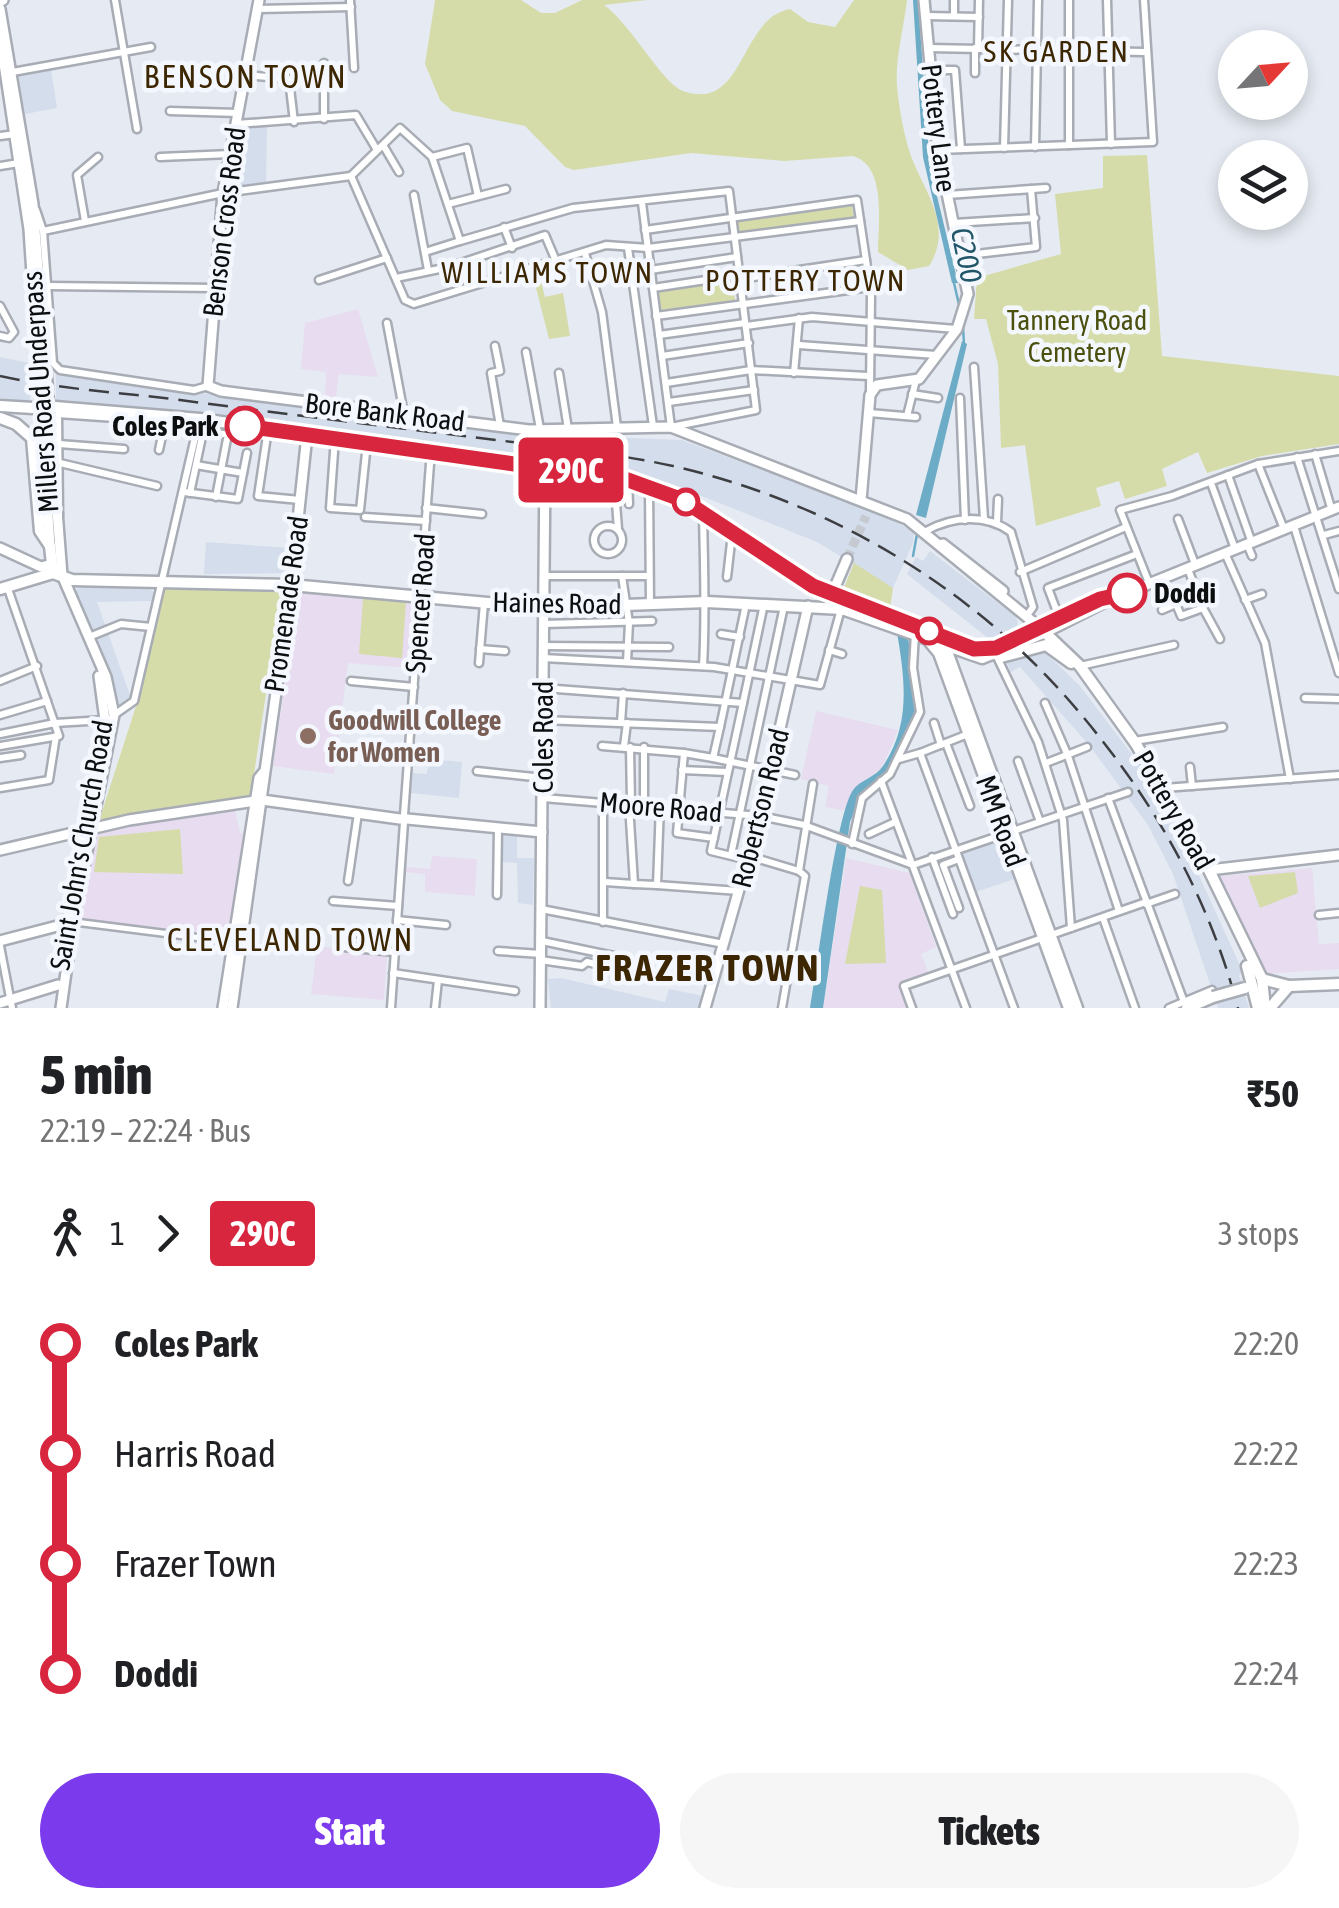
<!DOCTYPE html>
<html lang="en">
<head>
<meta charset="utf-8">
<style>
	:root { --surface:#fff; --page:#f6f6f6; --text:#202124; --muted:#757577; --accent:#7c3aed }
	body { margin:0; font-family:"Asap Condensed",sans-serif; background:var(--page); color:var(--text); height:100vh; display:flex; flex-direction:column; font-size:38px; white-space:nowrap }
	* { box-sizing:border-box; margin:0 }
	p { font-size:32px; color:var(--muted) }
	.icon { flex:none; width:55px; height:55px; fill:none; stroke:currentColor; stroke-width:2; stroke-linecap:round; stroke-linejoin:round }
	.map { position:relative; height:1008px; overflow:hidden }
	.details { display:flex; flex-direction:column; background:var(--surface); flex:1 }
	.details>* { flex:none }
	.badge { padding:0 20px; border-radius:8px; font-size:35px; line-height:65px }
	.needle { width:65px; rotate:64deg }
	.tools { position:absolute; left:1218px; top:30px; display:grid; gap:20px }
	.tools a { display:grid; place-items:center; width:90px; height:90px; border-radius:50%; background:var(--surface); box-shadow:0 5px 15px #0003; font-size:50px }
	.map>.badge { position:absolute; translate:-50% -50%; box-shadow:0 0 0 5px #fff }
	.legs { display:flex; align-items:center; gap:15px; height:110px; padding:0 40px; font-size:32px }
	.legs p { margin-inline-start:auto }
	.summary { display:flex; align-items:center; justify-content:space-between; height:170px; padding:0 40px }
	h1 { font-size:55px; font-weight:800; line-height:75px }
	.button { display:flex; gap:20px; margin-top:auto; padding:20px 40px }
	.button a { flex:1; height:115px; border-radius:60px; background:var(--accent); color:#fff; font-size:40px; font-weight:800; line-height:115px; text-align:center }
	.button a+a { background:var(--page); color:var(--text) }
	ul { padding:0 40px; list-style:none }
	li { display:flex; align-items:center; gap:35px; height:110px; font-size:38px }
	li i { display:grid; place-items:center; width:15px; height:100%; margin:0 12px; background:currentColor }
	li i::after { content:''; width:25px; height:25px; margin:-12px; border:8px solid; border-radius:50%; background:var(--surface) }
	li p { margin-inline-start:auto }
	li:first-child i { background:linear-gradient(#0000 50%,currentColor 0) }
	li:last-child i { background:linear-gradient(currentColor 50%,#0000 0) }
	.map>svg:first-child { display:block }
</style>
</head>
<body>
<div class="map">
<svg width="1339" height="1008" viewBox="0 0 1339 1008">
	<rect width="100%" height="100%" fill="#e6ebf3"/>
	<g fill="#d4ddeb">
		<polygon points="51,69 57,108 25,114 18,75"/>
		<polygon points="239,127 267,127 266,186 229,190"/>
		<polygon points="0,357 29,363 30,402 0,398"/>
		<polygon points="56,375 530,434 682,440 887,517 914,532 913,543 893,588 817,542 669,483 570,460 185,411 56,401"/>
		<polygon points="206,542 290,548 289,573 204,574"/>
		<polygon points="930,551 1016,617 1018,624 1012,633 993,642 907,574 916,557 923,561"/>
		<polygon points="140,585 155,592 154,601 97,602 132,701 118,708 76,591 79,586"/>
		<polygon points="1032,640 1080,686 1149,777 1181,836 1243,972 1239,975 1249,1008 1218,1008 1173,874 1148,825 1089,745 1020,667 1011,672 1004,656"/>
		<polygon points="429,759 462,762 459,798 411,793 413,773 427,774"/>
		<polygon points="500,834 517,834 517,858 534,858 533,905 518,903 517,863 500,862"/>
		<polygon points="1001,834 1017,878 976,892 960,849"/>
		<polygon points="561,978 665,1002 669,989 704,996 701,1008 551,1008 548,979"/>
	</g>
	<g fill="#e7dcf0">
		<polygon points="358,309 378,377 339,374 335,402 325,400 326,372 301,369 305,323"/>
		<polygon points="299,589 414,601 408,668 348,663 334,774 273,766"/>
		<polygon points="816,711 898,730 882,768 853,789 847,811 825,807 829,786 801,779"/>
		<polygon points="235,810 240,833 248,832 230,936 78,918 95,832"/>
		<polygon points="432,856 477,859 475,896 425,892 425,874 406,872 406,867 430,869"/>
		<polygon points="846,858 910,873 936,947 921,954 929,974 901,984 909,1008 823,1008"/>
		<polygon points="1312,868 1319,944 1339,943 1339,969 1263,974 1220,876"/>
		<polygon points="317,946 387,953 384,1000 311,994"/>
	</g>
	<g fill="#d5dcaa">
		<path d="M435 0H521L541 13H555L582 0H647L604 5C630 23 662 83 683 91 745 113 739 18 790 9L808 22 835 27 854 0H907C904 27 895 59 897 86 899 108 904 136 911 156 925 193 954 227 929 266L908 270 878 252C878 223 887 166 853 156L784 161 691 153 574 170 565 167 525 126 452 111 440 100 425 64Z"/>
		<polygon points="1147,155 1162,356 1339,376 1339,444 1262,456 1207,473 1198,452 1162,469 1167,486 1125,499 1119,481 1096,488 1101,506 1036,526 1025,445 1001,448 998,364 986,319 974,319 977,278 1061,254 1055,194 1103,188 1103,156"/>
		<polygon points="851,203 854,217 739,233 737,219"/>
		<polygon points="539,274 545,297 563,293 570,336 549,339 533,276"/>
		<polygon points="732,278 735,300 661,310 658,288"/>
		<polygon points="854,563 893,588 890,609 843,590"/>
		<polygon points="163,588 281,592 251,795 99,821 137,703"/>
		<polygon points="363,598 406,602 402,658 359,654"/>
		<polygon points="180,829 183,874 94,872 99,837"/>
		<polygon points="1295,872 1298,893 1260,908 1248,876"/>
		<polygon points="860,886 882,890 886,963 845,964"/>
	</g>
	<g fill="#6cacc6">
		<polygon points="913,0 918,0 930,167 958,283 952,283 923,157"/>
		<polygon points="962,341 967,344 926,518 916,515"/>
		<path d="M897 633 908 636 917 707 892 766 862 794 850 822 823 1008H810C817 969 836 814 853 790 860 780 876 777 883 766 911 725 905 679 897 633Z"/>
	</g>
	<g fill="none" stroke-linecap="round" stroke-linejoin="round">
		<g stroke="#6cacc6" stroke-width="2.5">
			<polyline points="954,283 960,309"/>
			<polyline points="963,327 964,344"/>
			<polyline points="913,556 917,534"/>
		</g>
		<polyline stroke="#c5cad1" stroke-width="9" stroke-dasharray="9 4.5" stroke-linecap="butt" points="847,559 866,516"/>
		<g stroke="#a8acb4" stroke-width="10">
			<polyline id="pedestrian" points="75,922 233,942"/>
		</g>
		<g stroke="#a8acb4" stroke-width="11">
			<g id="minor">
				<polyline points="115,0 137,129"/>
				<polyline points="350,0 354,68"/>
				<polyline points="1069,0 1069,145"/>
				<polyline points="1107,0 1111,144"/>
				<polyline points="258,9 351,7"/>
				<polyline points="926,16 979,17"/>
				<polyline points="954,16 954,0"/>
				<polyline points="929,48 1144,52"/>
				<polyline points="975,48 975,73"/>
				<polyline points="978,49 979,0"/>
				<polyline points="324,63 324,119"/>
				<polyline points="931,70 955,70 961,149"/>
				<polyline points="7,73 151,47"/>
				<polyline points="245,75 289,79 294,122"/>
				<polyline points="170,111 238,113"/>
				<polyline points="236,124 356,115 377,150"/>
				<polyline points="0,136 16,134"/>
				<polyline points="383,145 399,172"/>
				<polyline points="1035,147 1038,0"/>
				<polyline points="1004,148 1008,0"/>
				<polyline points="938,150 1153,142 1144,0"/>
				<polyline points="160,157 230,154"/>
				<polyline points="432,157 467,148 478,196"/>
				<polyline points="0,166 19,163"/>
				<polyline points="351,176 400,128 432,157 460,241 573,208 729,191 756,410 671,427 642,203"/>
				<polyline points="351,176 405,300 414,304 606,245 648,248 860,221"/>
				<polyline points="414,195 428,270"/>
				<polyline points="947,195 1046,188"/>
				<polyline points="448,204 506,189"/>
				<polyline points="36,210 43,231 223,193 351,176"/>
				<polyline points="85,221 77,175 98,157"/>
				<polyline points="954,223 1035,218"/>
				<polyline points="504,227 512,248"/>
				<polyline points="645,230 857,200 871,294 870,392"/>
				<polyline points="43,231 53,363 60,370 194,390 208,386"/>
				<polyline points="628,248 653,426"/>
				<polyline points="425,252 460,241"/>
				<polyline points="585,253 602,312 617,427"/>
				<polyline points="960,256 1036,247 1031,189"/>
				<polyline points="650,270 737,257"/>
				<polyline points="396,278 449,267 545,235 556,261"/>
				<polyline points="740,279 866,260"/>
				<polyline points="319,280 387,258"/>
				<polyline points="48,286 215,288"/>
				<polyline points="653,288 739,275"/>
				<polyline points="0,306 14,332 9,338 0,336"/>
				<polyline points="656,316 870,287"/>
				<polyline points="387,323 404,414"/>
				<polyline points="746,326 812,317 956,329"/>
				<polyline points="659,335 745,323"/>
				<polyline points="799,345 936,355"/>
				<polyline points="495,346 500,371 491,373 500,426"/>
				<polyline points="526,352 540,429"/>
				<polyline points="662,356 749,343"/>
				<polyline points="974,367 984,519"/>
				<polyline points="559,373 568,429"/>
				<polyline points="794,373 799,318"/>
				<polyline points="666,383 751,370 868,376"/>
				<polyline points="912,394 938,398"/>
				<polyline points="960,398 965,520"/>
				<polyline points="669,402 754,390"/>
				<polyline points="869,413 916,417"/>
				<polyline points="907,416 916,380"/>
				<polyline points="268,429 258,496 300,500"/>
				<polyline points="335,438 330,508 360,510 367,443"/>
				<polyline points="59,444 124,449"/>
				<polyline points="159,450 165,422"/>
				<polyline points="1315,454 1332,511"/>
				<polyline points="1297,457 1339,589"/>
				<polyline points="60,463 157,486"/>
				<polyline points="1258,464 1284,529"/>
				<polyline points="196,465 243,473"/>
				<polyline points="1228,475 1252,543"/>
				<polyline points="614,477 618,529"/>
				<polyline points="628,481 629,504"/>
				<polyline points="1211,483 1235,549"/>
				<polyline points="649,487 650,604"/>
				<polyline points="184,492 238,499 247,453"/>
				<polyline points="190,493 203,432 223,434"/>
				<polyline points="216,497 230,423"/>
				<polyline points="426,508 482,514"/>
				<path d="M703 515C704 566 706 615 703 666"/>
				<polyline points="59,516 58,414 187,423"/>
				<polyline points="365,517 426,521"/>
				<polyline points="1178,519 1195,564"/>
				<polyline points="997,522 998,499"/>
				<polyline points="1294,526 1339,673"/>
				<circle cx="608" cy="540" r="14"/>
				<path d="M926 531C953 516 986 514 1011 532L1033 607 1028 614"/>
				<polyline points="1324,535 1339,531"/>
				<polyline points="1247,544 1252,556"/>
				<polyline points="1225,553 1265,643 1290,779"/>
				<polyline points="1020,572 1126,527"/>
				<polyline points="543,576 648,576"/>
				<polyline points="622,576 629,623 627,662"/>
				<polyline points="727,577 732,534"/>
				<polyline points="1149,583 1120,510 1172,496 1258,464 1339,451"/>
				<polyline points="1245,600 1262,594"/>
				<polyline points="1203,608 1220,639"/>
				<polyline points="1162,610 1176,604 1181,616 1203,608 1188,569"/>
				<polyline points="1059,617 1048,588 1137,554"/>
				<polyline points="544,624 652,621"/>
				<polyline points="721,634 740,637"/>
				<polyline points="89,637 121,624 151,627"/>
				<polyline points="543,646 669,647"/>
				<polyline points="480,649 505,651"/>
				<polyline points="829,650 842,654"/>
				<polyline points="997,657 1038,742 1063,820 1071,928"/>
				<polyline points="543,658 714,667 820,685 841,609"/>
				<polyline points="479,663 484,603"/>
				<polyline points="1080,666 1174,645"/>
				<polyline points="0,681 37,666"/>
				<polyline points="351,681 414,687"/>
				<polyline points="543,688 743,703 764,604"/>
				<polyline points="1305,698 1339,699"/>
				<polyline points="743,703 711,851 748,860"/>
				<polyline points="1045,703 1068,756 1119,911"/>
				<polyline points="0,715 47,701"/>
				<polyline points="114,715 134,701 199,420"/>
				<polyline points="359,719 411,721"/>
				<polyline points="543,720 720,727 713,758 795,775"/>
				<polyline points="621,723 623,693"/>
				<polyline points="934,723 941,745"/>
				<polyline points="720,727 746,604"/>
				<polyline points="0,734 55,723 105,720"/>
				<polyline points="968,734 920,753 1014,1008"/>
				<polyline points="1134,741 1223,727"/>
				<polyline points="946,743 970,806"/>
				<polyline points="0,746 59,736 7,586"/>
				<polyline points="602,746 684,753"/>
				<polyline points="624,746 627,723"/>
				<polyline points="630,747 631,803"/>
				<polyline points="644,747 644,804"/>
				<polyline points="0,758 21,755"/>
				<polyline points="713,758 684,753 677,833 714,838"/>
				<polyline points="899,759 920,753"/>
				<polyline points="1018,761 1039,819"/>
				<polyline points="1046,763 1087,747"/>
				<polyline points="1190,767 1192,786"/>
				<polyline points="682,770 727,772"/>
				<polyline points="477,771 543,778"/>
				<polyline points="881,781 966,1008"/>
				<polyline points="0,788 49,780 56,736"/>
				<polyline points="1164,788 1339,775"/>
				<polyline points="543,798 760,816 804,825 913,865 1128,792"/>
				<polyline points="1108,798 1184,1002"/>
				<polyline points="629,804 634,884 657,885"/>
				<polyline points="660,805 657,885 739,891"/>
				<polyline points="404,815 431,450"/>
				<polyline points="869,834 895,822"/>
				<polyline points="852,844 862,798 890,774 920,712 913,668 915,633"/>
				<polyline points="731,855 784,606"/>
				<polyline points="749,856 799,871"/>
				<polyline points="932,857 953,914"/>
				<polyline points="348,881 358,813"/>
				<polyline points="605,882 634,884"/>
				<polyline points="497,895 498,828"/>
				<polyline points="333,901 398,906"/>
				<polyline points="1146,904 1175,894"/>
				<polyline points="959,908 943,865 959,859"/>
				<polyline points="541,909 724,944"/>
				<polyline points="1319,915 1339,913"/>
				<polyline points="1103,918 1135,1008"/>
				<polyline points="397,920 446,925"/>
				<polyline points="603,922 603,802"/>
				<polyline points="356,933 395,937"/>
				<polyline points="0,946 12,1008"/>
				<polyline points="344,947 394,952"/>
				<polyline points="498,951 541,954"/>
				<polyline points="540,960 582,966 587,962 624,971 628,959 542,941"/>
				<polyline points="393,973 515,991"/>
				<polyline points="391,1008 404,822"/>
				<polyline points="435,1008 438,980"/>
				<polyline points="782,1008 805,876 799,871 813,784"/>
				<polyline points="912,1008 904,986 1146,902"/>
				<polyline points="1169,1008 1212,990"/>
			</g>
		</g>
		<g stroke="#a8acb4" stroke-width="14">
			<g id="tertiary">
				<polyline points="259,0 223,193 208,386 221,391 529,430 671,427 907,519 1038,626"/>
				<polyline points="861,500 870,395 877,385 919,379 957,329 968,294 938,150 924,0"/>
				<polyline points="943,544 1003,591"/>
				<polyline points="0,548 41,567 52,564"/>
				<polyline points="832,594 847,559"/>
				<polyline points="407,819 542,832"/>
				<polyline points="0,850 129,820 262,800 400,819"/>
				<polyline points="1209,870 1339,855"/>
				<polyline points="0,941 65,924"/>
				<polyline points="0,1003 58,985"/>
				<polyline points="223,1008 259,778 263,773"/>
				<polyline points="232,1008 291,585 307,435"/>
				<polyline points="540,1008 545,466"/>
				<polyline points="705,1008 760,816 808,606"/>
			</g>
		</g>
		<g stroke="#a8acb4" stroke-width="14">
			<g id="secondary">
				<polyline points="0,2 3,0"/>
				<polyline points="0,9 33,204 62,575 106,677 114,715 73,922 61,1008"/>
				<polyline points="0,37 29,229 50,546"/>
				<polyline points="1038,626 1100,599 1109,600"/>
				<polyline points="1048,631 1109,600 1339,507"/>
				<polyline points="61,956 105,720 99,676"/>
			</g>
		</g>
		<g stroke="#a8acb4" stroke-width="15">
			<g id="primary">
				<polyline points="0,406 33,408"/>
				<polyline points="55,407 200,419 614,476 683,500 813,586 975,649 997,648 1038,626 1080,666 1136,744 1208,868 1262,979 1265,1008"/>
				<polyline points="0,418 16,424 32,438 40,531 50,546 53,573"/>
				<polyline points="0,589 53,573 72,580 291,585 543,608 707,602 842,609 982,658 1048,631"/>
				<polyline points="929,641 939,653 1069,1008"/>
				<polyline points="945,646 1077,1008"/>
				<polyline points="1001,657 1046,645 1071,663"/>
				<polyline points="1247,966 1258,1008"/>
				<polyline points="1262,979 1289,986 1339,984"/>
				<polyline points="1187,1008 1213,997"/>
				<polyline points="1270,1008 1289,986"/>
			</g>
		</g>
		<use href="#pedestrian" stroke="#fff" stroke-width="5"/>
		<use href="#minor" stroke="#fff" stroke-width="6"/>
		<use href="#tertiary" stroke="#fff" stroke-width="9"/>
		<use href="#secondary" stroke="#fff" stroke-width="9"/>
		<use href="#primary" stroke="#fff" stroke-width="10"/>
		<path stroke="#3c3e42" stroke-width="2.5" stroke-dasharray="20 10" stroke-linecap="butt" d="M0 376C54 388 110 392 164 398 264 411 364 424 464 436 533 445 604 451 673 466 830 502 975 588 1079 712 1154 801 1208 895 1238 1008"/>
		<g stroke="#a8acb4" stroke-width="15" stroke-linecap="butt">
			<g id="primary-bridge">
				<polyline points="33,408 55,407"/>
				<polyline points="1213,997 1245,988"/>
			</g>
		</g>
		<use href="#primary-bridge" stroke="#fff" stroke-width="10"/>
	</g>
	<g fill="none" stroke-linecap="round" stroke-linejoin="round">
		<g stroke="#fff" stroke-width="22">
			<polyline id="line-1" points="245,426 628,480 683,500 813,586 974,649 996,648 1100,599 1127,593"/>
		</g>
		<use href="#line-1" stroke="#d7263d" stroke-width="15"/>
	</g>
	<g fill="#fff" stroke="#d7263d" stroke-width="5">
		<circle cx="245" cy="426" r="18"/>
		<circle cx="686" cy="502" r="12"/>
		<circle cx="1127" cy="593" r="18"/>
		<circle cx="929" cy="631" r="12"/>
	</g>
	<circle fill="#8d6e63" stroke="#f4f8fe" stroke-width="4" cx="308" cy="736" r="10"/>
	<g text-anchor="middle" dominant-baseline="central" stroke-width="9" stroke-linejoin="round" paint-order="stroke">
		<g font-size="28" fill="#0c0e10" stroke="#f4f8fe">
			<text transform="translate(939 128) rotate(83)">Pottery Lane</text>
			<text transform="translate(224 222) rotate(-83)">Benson Cross Road</text>
			<text transform="translate(40 392) rotate(-94)">Millers Road Underpass</text>
			<text transform="translate(385 412) rotate(7)">Bore Bank Road</text>
			<text transform="translate(420 603) rotate(-86)">Spencer Road</text>
			<text transform="translate(557 603) rotate(1)">Haines Road</text>
			<text transform="translate(286 604) rotate(-82)">Promenade Road</text>
			<text transform="translate(543 737) rotate(-90)">Coles Road</text>
			<text transform="translate(661 807) rotate(5)">Moore Road</text>
			<text transform="translate(760 808) rotate(-76)">Robertson Road</text>
			<text transform="translate(1174 810) rotate(60)">Pottery Road</text>
			<text transform="translate(1001 821) rotate(70)">MM Road</text>
			<text transform="translate(81 845) rotate(-80)">Saint John's Church Road</text>
		</g>
		<g font-size="28" fill="#4b500f" stroke="#f4f8fe">
			<text x="1077" y="320">Tannery Road<tspan x="1077" dy="32">Cemetery</tspan></text>
		</g>
		<g font-size="28" font-weight="bold" fill="#0c0e10" stroke="#f4f8fe" text-anchor="end">
			<text x="218" y="426">Coles Park</text>
			<text x="1154" y="593" text-anchor="start">Doddi</text>
		</g>
		<g font-size="28" font-weight="bold" fill="#785e54" stroke="#f4f8fe" text-anchor="start">
			<text x="328" y="720">Goodwill College<tspan x="328" dy="32">for Women</tspan></text>
		</g>
		<g font-size="30" letter-spacing="2.5" fill="#3d2702" stroke="#f4f8fe">
			<text x="1057" y="51">SK GARDEN</text>
			<text x="548" y="272">WILLIAMS TOWN</text>
			<text x="806" y="280">POTTERY TOWN</text>
		</g>
		<g font-size="30" font-style="italic" fill="#215669" stroke="#f4f8fe">
			<text transform="translate(967 255) rotate(78)">C200</text>
		</g>
		<g font-size="32" letter-spacing="2.5" fill="#3d2702" stroke="#f4f8fe">
			<text x="246" y="76">BENSON TOWN</text>
			<text x="291" y="939">CLEVELAND TOWN</text>
		</g>
		<g font-size="38" font-weight="bold" letter-spacing="2.5" fill="#3d2702" stroke="#f4f8fe">
			<text x="708" y="967">FRAZER TOWN</text>
		</g>
	</g>
</svg>
<div class="tools">
<a><svg class="needle" viewBox="-14 -14 28 28"><path d="M0-13l5 13h-10z" fill="#e53935"/><path d="M0 13l5-13h-10z" fill="#757577"/></svg></a>
<a><svg class="icon" aria-label="layers" viewBox="0 0 24 24"><path d="M12 4l9 5-9 5-9-5zM3 14l9 5 9-5"/></svg></a>
</div>
<b class="badge" style="left:571px;top:470px;background:#d7263d;color:#fff">290C</b>
</div>
<section class="details">
<div class="summary"><div><h1>5 min</h1><p>22:19 – 22:24 · Bus</p></div><b>₹50</b></div>
<div class="legs"><svg class="icon" aria-label="walk" viewBox="0 0 24 24"><circle cx="13" cy="4" r="2"/><path d="M13 8l-2 6 4 7M11 14l-3 7M7 12l3-4h3l4 4"/></svg>1<svg class="icon" aria-label="forward" viewBox="0 0 24 24"><path d="M9 5l7 7-7 7"/></svg><b class="badge" style="background:#d7263d;color:#fff">290C</b><p>3 stops</p></div>
<ul>
<li><i style="color:#d7263d"></i><b>Coles Park</b><p>22:20</p></li>
<li><i style="color:#d7263d"></i><span>Harris Road</span><p>22:22</p></li>
<li><i style="color:#d7263d"></i><span>Frazer Town</span><p>22:23</p></li>
<li><i style="color:#d7263d"></i><b>Doddi</b><p>22:24</p></li>
</ul>
<div class="button"><a>Start</a><a>Tickets</a></div>
</section>
</body>
</html>
